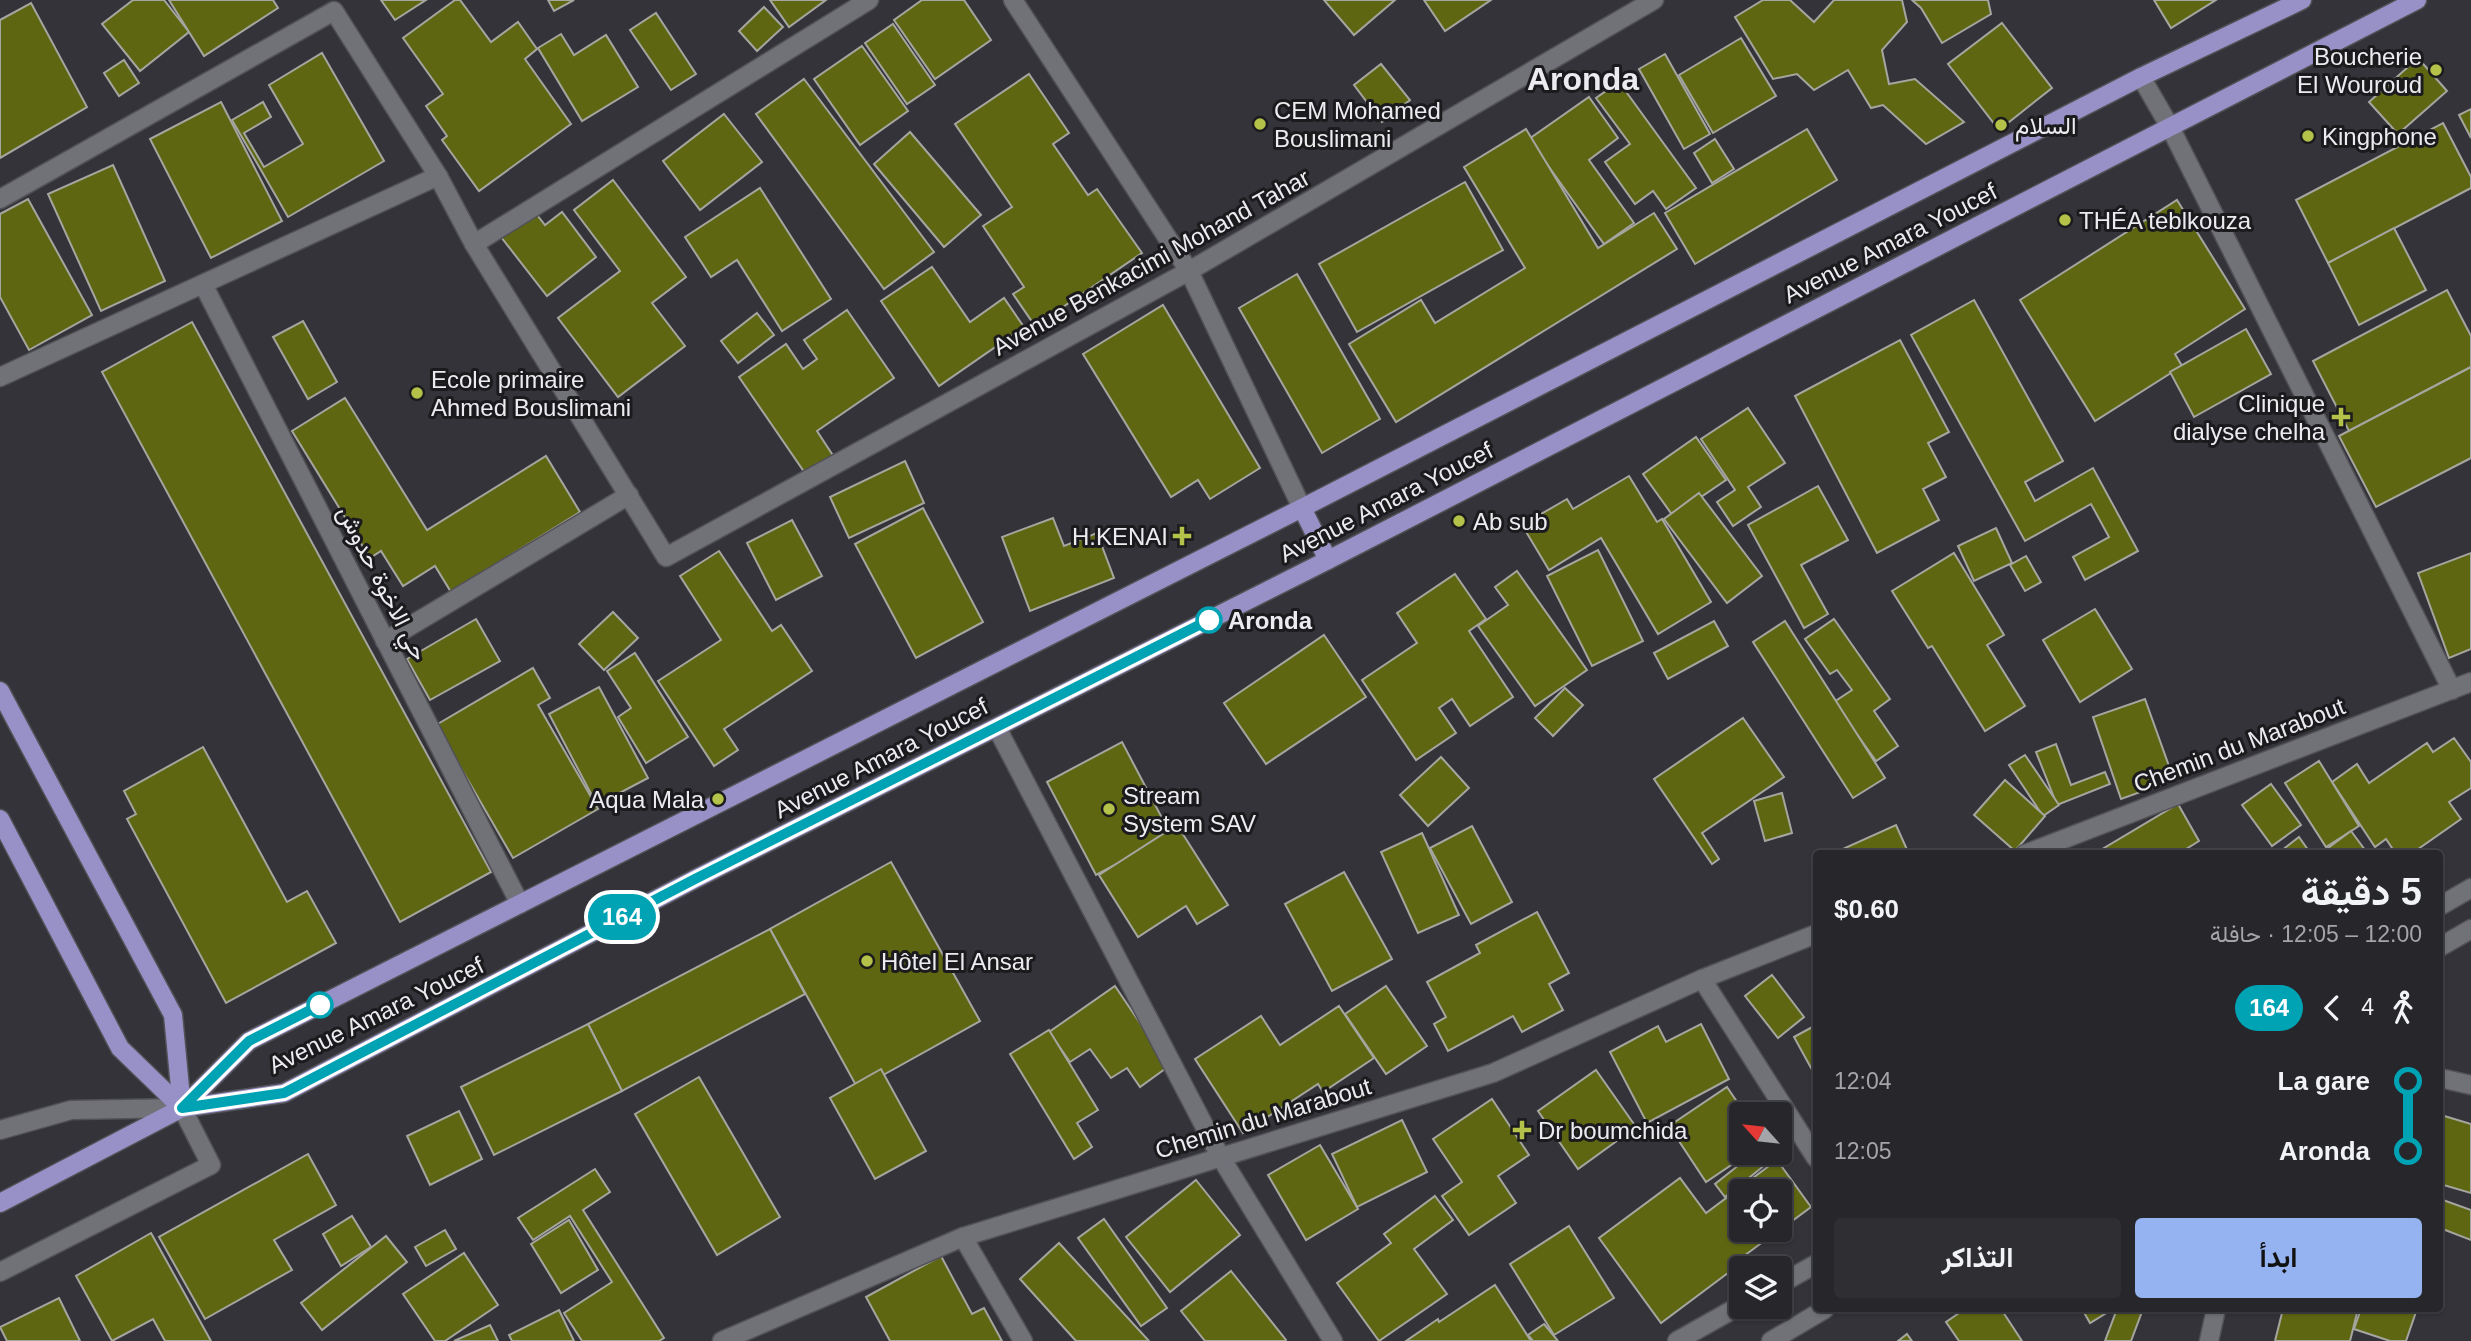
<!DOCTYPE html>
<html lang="ar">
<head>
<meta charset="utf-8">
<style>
	:root { --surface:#26262b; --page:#2e2e33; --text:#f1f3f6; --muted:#a4a5a9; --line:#424347; --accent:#95b2f1 }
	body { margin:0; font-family:Helvetica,Vazirmatn,sans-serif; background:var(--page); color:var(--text); direction:rtl; height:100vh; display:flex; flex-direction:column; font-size:26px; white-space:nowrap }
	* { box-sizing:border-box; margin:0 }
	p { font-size:23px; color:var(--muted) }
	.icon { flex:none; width:38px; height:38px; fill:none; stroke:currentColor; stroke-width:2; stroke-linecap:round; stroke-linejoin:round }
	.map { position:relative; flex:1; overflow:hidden; direction:ltr }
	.panel { position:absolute; left:1813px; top:850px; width:630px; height:462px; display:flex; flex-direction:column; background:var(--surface); border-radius:7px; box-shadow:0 2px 5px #0004,0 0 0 2px var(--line); direction:rtl }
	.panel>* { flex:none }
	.badge { padding:0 14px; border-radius:23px; font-size:24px; line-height:46px }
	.needle { width:46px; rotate:297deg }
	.fabs { position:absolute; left:1729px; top:1102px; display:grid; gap:14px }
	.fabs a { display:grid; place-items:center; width:63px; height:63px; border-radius:7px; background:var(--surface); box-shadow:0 2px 5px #0004,0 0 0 2px var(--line); font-size:35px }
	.map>.badge { position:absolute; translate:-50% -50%; box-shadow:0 0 0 4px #fff }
	.legs { display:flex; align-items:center; gap:10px; height:77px; padding:0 21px; font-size:23px }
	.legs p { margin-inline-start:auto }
	.headline { display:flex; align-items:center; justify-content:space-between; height:119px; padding:0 21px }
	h1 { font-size:38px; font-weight:700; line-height:52px }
	.button { display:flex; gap:14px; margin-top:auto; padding:14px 21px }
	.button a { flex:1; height:80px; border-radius:7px; background:var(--accent); color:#111; font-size:28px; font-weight:700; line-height:80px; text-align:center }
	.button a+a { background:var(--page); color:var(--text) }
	ul { padding:0 21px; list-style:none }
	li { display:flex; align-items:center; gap:24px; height:70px; font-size:26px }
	li i { display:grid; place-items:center; width:10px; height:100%; margin:0 9px; background:currentColor }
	li i::after { content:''; width:18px; height:18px; margin:-9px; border:5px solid; border-radius:50%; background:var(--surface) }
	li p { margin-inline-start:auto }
	li:first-child i { background:linear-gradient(#0000 50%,currentColor 0) }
	li:last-child i { background:linear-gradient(currentColor 50%,#0000 0) }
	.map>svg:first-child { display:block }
</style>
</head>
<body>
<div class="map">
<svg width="2471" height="1341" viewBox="0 0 2471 1341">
	<rect width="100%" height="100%" fill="#333339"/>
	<g fill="#5f6612" stroke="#a5a69f" stroke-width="2">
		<polygon points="133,0 164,0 189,32 140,71 102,24"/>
		<polygon points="169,0 273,0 278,8 204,56"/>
		<polygon points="381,0 426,0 395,20"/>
		<polygon points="455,0 460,0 491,42 518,22 537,49 525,59 571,124 479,191 442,140 447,136 426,106 443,94 403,38"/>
		<polygon points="548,0 574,0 554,11"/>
		<polygon points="770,0 826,0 789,27"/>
		<polygon points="922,0 964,0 991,40 935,79 894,20"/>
		<polygon points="1324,0 1395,0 1354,35"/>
		<polygon points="1424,0 1491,0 1445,31"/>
		<polygon points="1763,0 1790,0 1814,22 1834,0 1902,0 1907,22 1882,50 1889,84 1915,79 1964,122 1926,144 1883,105 1871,108 1848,70 1814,90 1797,74 1773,79 1735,17"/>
		<polygon points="1912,0 1988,0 1991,14 1942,43 1921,8"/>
		<polygon points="2154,0 2216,0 2171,28"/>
		<polygon points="31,3 87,107 0,158 0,20"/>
		<polygon points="764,7 783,27 757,51 739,31"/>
		<polygon points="656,13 696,74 671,90 630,30"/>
		<polygon points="2002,23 2052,88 1999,130 1948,64"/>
		<polygon points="893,24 935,85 907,104 865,43"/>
		<polygon points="561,34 574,55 606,35 638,87 582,121 538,48"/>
		<polygon points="1741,38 1776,96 1713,133 1679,75"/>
		<polygon points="862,46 908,111 860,145 814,79"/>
		<polygon points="322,53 384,161 288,217 232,120 263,102 271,117 244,133 264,167 303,144 269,85"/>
		<polygon points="1665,54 1710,134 1684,149 1639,69"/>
		<polygon points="2418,58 2447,91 2398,134 2369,102"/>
		<polygon points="124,60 139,83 119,96 104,73"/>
		<polygon points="1381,64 1410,100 1382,122 1354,85"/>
		<polygon points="1029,74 1069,133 1053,144 1088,195 1097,189 1142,253 1035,326 1013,294 1024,287 983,226 1012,207 955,124"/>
		<polygon points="804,79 934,252 884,289 756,114"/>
		<polygon points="1619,82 1696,188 1666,209 1653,191 1635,204 1605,162 1630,144 1596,98"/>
		<polygon points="1589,97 1618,138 1589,160 1634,223 1604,244 1529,139"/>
		<polygon points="221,102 282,221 211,258 150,139"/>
		<polygon points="2471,109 2471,138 2459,115"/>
		<polygon points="724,114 762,162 700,210 663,161"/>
		<polygon points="2443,123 2471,177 2471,188 2328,263 2296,200"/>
		<polygon points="1526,129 1598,248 1654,213 1677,249 1396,422 1349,344 1421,300 1435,323 1525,268 1464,167"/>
		<polygon points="1807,129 1837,180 1695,264 1665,213"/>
		<polygon points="910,132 981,215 944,247 874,164"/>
		<polygon points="1715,139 1734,169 1712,183 1694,153"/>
		<polygon points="113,165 165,281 101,311 48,194"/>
		<polygon points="613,180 686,277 652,303 685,346 618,397 558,318 620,271 574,210"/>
		<polygon points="1465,182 1503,250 1357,332 1319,264"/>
		<polygon points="760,188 831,299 782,331 737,260 711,277 685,237"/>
		<polygon points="28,199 92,315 29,350 0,297 0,214"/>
		<polygon points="2177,200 2245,309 2175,354 2182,366 2095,421 2020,300"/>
		<polygon points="534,211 545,225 562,212 596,257 547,296 501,237"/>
		<polygon points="2394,228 2426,290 2359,325 2328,263"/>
		<polygon points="932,267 970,322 1004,298 1024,327 939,386 881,301"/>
		<polygon points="1297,274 1380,419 1322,453 1239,308"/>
		<polygon points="2447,290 2471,336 2471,367 2349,431 2313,361"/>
		<polygon points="1974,300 2063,461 2025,482 2035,501 2093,468 2138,551 2085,580 2073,557 2109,537 2091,504 2025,541 1911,335"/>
		<polygon points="1163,305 1260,468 1210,499 1198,480 1171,497 1083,354"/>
		<polygon points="847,310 894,378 817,431 834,457 807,476 739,377 786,344 803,369 817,359 804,340"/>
		<polygon points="757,313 774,335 738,363 721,341"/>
		<polygon points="303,321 337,382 308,399 273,337"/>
		<polygon points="192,322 491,872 400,922 102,372"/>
		<polygon points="2246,329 2271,374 2194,417 2170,372"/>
		<polygon points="1900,340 1949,432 1928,443 1946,477 1923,489 1939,520 1877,553 1795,396"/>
		<polygon points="2471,367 2471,458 2376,507 2339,436"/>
		<polygon points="345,398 427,530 546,456 580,512 451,592 435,566 403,586 381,551 370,558 292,431"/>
		<polygon points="1748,408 1785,463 1748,487 1761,507 1733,526 1717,502 1735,490 1701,439"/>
		<polygon points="1696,437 1726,480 1673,516 1643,474"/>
		<polygon points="905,461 924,503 849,538 830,497"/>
		<polygon points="1629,476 1657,522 1662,519 1711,602 1658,634 1601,538 1549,570 1522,525 1567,499 1573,509"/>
		<polygon points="1818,486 1848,540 1801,565 1828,614 1804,628 1748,525"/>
		<polygon points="1699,493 1762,576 1727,603 1664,519"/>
		<polygon points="923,508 983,622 916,658 855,544"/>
		<polygon points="1053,518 1064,546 1097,533 1114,578 1030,611 1002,537"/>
		<polygon points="792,520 822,576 776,600 747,543"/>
		<polygon points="1996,528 2012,563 1974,581 1958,546"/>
		<polygon points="1598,550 1643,641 1592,666 1547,576"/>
		<polygon points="719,551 772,631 781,625 812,671 724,729 738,750 714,766 658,681 721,640 680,576"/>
		<polygon points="1954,553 2004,635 1987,645 2025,706 1985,731 1932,646 1928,648 1892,591"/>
		<polygon points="2471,553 2471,649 2449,658 2418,573"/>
		<polygon points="2026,556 2041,582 2025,591 2010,565"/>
		<polygon points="1517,571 1587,670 1535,706 1478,626 1508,605 1495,587"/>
		<polygon points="1455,574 1486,619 1469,631 1513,697 1470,726 1452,699 1439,708 1456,733 1416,760 1362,680 1417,643 1397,613"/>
		<polygon points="2095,609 2132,669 2080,702 2043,640"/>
		<polygon points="613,612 638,638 604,670 579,644"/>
		<polygon points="476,619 500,661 430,700 407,659"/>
		<polygon points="1834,619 1890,699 1874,711 1898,746 1876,761 1834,702 1852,690 1837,670 1830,674 1805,639"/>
		<polygon points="1714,621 1728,646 1668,679 1654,653"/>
		<polygon points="1785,621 1885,778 1853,798 1753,642"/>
		<polygon points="1324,635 1366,697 1266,764 1224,703"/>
		<polygon points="635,653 688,737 646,763 618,717 631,708 607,671"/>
		<polygon points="533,668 550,698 538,705 598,809 513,858 436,725"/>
		<polygon points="599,687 648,778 597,805 549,714"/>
		<polygon points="1565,688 1583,705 1553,736 1535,718"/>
		<polygon points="2145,699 2174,780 2121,799 2093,717"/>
		<polygon points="1743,718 1784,777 1702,833 1719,859 1712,864 1654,779"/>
		<polygon points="2454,738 2471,762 2471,788 2449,802 2461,819 2411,854 2396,854 2386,839 2375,847 2332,782 2357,764 2369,783 2427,743 2433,752"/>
		<polygon points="1122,742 1171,835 1096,875 1047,782"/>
		<polygon points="2056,744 2071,785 2105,772 2110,784 2057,805 2036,752"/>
		<polygon points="203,747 287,902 307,891 336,943 226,1003 127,819 136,814 124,791"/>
		<polygon points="2025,755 2059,805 2043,816 2009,765"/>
		<polygon points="1441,757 1469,788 1428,826 1400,795"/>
		<polygon points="2319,761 2359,826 2326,847 2285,783"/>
		<polygon points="2005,780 2045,816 2015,851 1974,815"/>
		<polygon points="2271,784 2301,825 2272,846 2242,805"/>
		<polygon points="1782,793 1792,833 1765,841 1754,801"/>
		<polygon points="2178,804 2199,841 2178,854 2094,854"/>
		<polygon points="1177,825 1228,905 1197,924 1186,906 1138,937 1099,875"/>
		<polygon points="1896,825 1909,854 1838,854 1836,852"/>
		<polygon points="1472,826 1512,902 1471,924 1430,848"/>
		<polygon points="2351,831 2368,854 2320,854"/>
		<polygon points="1422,833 1459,915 1418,933 1381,852"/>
		<polygon points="2299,837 2311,854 2277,854"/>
		<polygon points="891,862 980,1021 858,1089 770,929"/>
		<polygon points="1344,872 1392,959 1332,991 1285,904"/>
		<polygon points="1537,912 1569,973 1549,984 1563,1010 1522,1032 1513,1016 1448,1051 1434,1024 1446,1017 1427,982 1480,953 1476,945"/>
		<polygon points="770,929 805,994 622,1091 588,1024"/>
		<polygon points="1772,975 1804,1017 1778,1038 1745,996"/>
		<polygon points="1115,986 1169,1066 1140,1087 1127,1068 1111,1078 1090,1049 1070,1062 1049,1032"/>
		<polygon points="1386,986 1427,1046 1386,1074 1345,1014"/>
		<polygon points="1339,1006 1374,1058 1323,1092 1318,1084 1243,1133 1195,1059 1261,1016 1280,1045"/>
		<polygon points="588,1024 622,1091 494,1155 461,1087"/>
		<polygon points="1701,1024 1729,1079 1647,1123 1610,1052 1658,1026 1666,1042"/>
		<polygon points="1816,1025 1816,1077 1794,1037"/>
		<polygon points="1049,1030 1098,1110 1077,1123 1092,1147 1074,1159 1010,1054"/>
		<polygon points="881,1069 926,1151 875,1179 830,1098"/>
		<polygon points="1596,1070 1636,1127 1578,1169 1538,1111"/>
		<polygon points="699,1077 780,1217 717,1255 635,1114"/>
		<polygon points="1727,1087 1746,1115 1741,1115 1741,1153 1749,1153 1706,1182 1669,1126"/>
		<polygon points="1492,1099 1529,1155 1498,1176 1516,1203 1469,1235 1442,1196 1462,1182 1433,1139"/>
		<polygon points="459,1111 482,1159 430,1185 407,1136"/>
		<polygon points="2441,1115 2471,1124 2471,1193 2440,1184"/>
		<polygon points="1402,1120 1427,1172 1357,1207 1332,1154"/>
		<polygon points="1320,1145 1358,1209 1306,1240 1268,1175"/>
		<polygon points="1754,1153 1765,1165 1725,1197 1715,1184"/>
		<polygon points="308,1154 336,1205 274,1240 292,1270 205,1319 159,1237"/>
		<polygon points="1777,1160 1811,1207 1780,1230 1780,1192 1741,1192 1741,1230 1779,1230 1729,1267 1732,1270 1661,1323 1599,1238 1680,1178 1706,1213"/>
		<polygon points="595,1169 610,1192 583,1210 664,1338 659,1341 582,1341 564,1313 612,1282 570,1216 533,1240 518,1218"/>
		<polygon points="1196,1180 1240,1235 1170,1292 1126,1237"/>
		<polygon points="1435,1196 1453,1220 1414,1249 1447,1294 1379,1341 1337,1283 1391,1243 1384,1234"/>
		<polygon points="2443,1200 2471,1210 2471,1240 2440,1228"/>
		<polygon points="352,1216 371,1247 341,1266 323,1234"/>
		<polygon points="1104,1219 1167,1308 1141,1326 1078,1238"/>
		<polygon points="569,1220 598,1270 561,1293 531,1244"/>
		<polygon points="1569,1226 1614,1298 1554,1335 1510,1264"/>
		<polygon points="445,1230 456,1249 426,1266 415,1247"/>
		<polygon points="151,1233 211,1341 165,1341 153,1319 112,1341 76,1276"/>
		<polygon points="386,1236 407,1262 322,1330 301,1303"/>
		<polygon points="1059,1243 1149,1341 1076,1341 1020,1279"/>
		<polygon points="464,1253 498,1305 445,1341 435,1341 403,1294"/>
		<polygon points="941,1256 972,1314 984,1308 1002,1341 890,1341 866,1297"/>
		<polygon points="1231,1271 1286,1340 1285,1341 1205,1341 1181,1311"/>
		<polygon points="1495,1285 1531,1341 1406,1341 1438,1319 1439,1322"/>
		<polygon points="59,1298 80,1341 7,1341 0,1327"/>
		<polygon points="1965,1309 2001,1309 2022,1341 1959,1341 1946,1322"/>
		<polygon points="2082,1309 2113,1309 2090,1323"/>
		<polygon points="2117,1309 2143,1309 2131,1341 2105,1341"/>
		<polygon points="2283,1309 2358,1309 2350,1341 2275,1341"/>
		<polygon points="2361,1309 2417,1309 2406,1341 2390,1341 2354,1329"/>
		<polygon points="559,1310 574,1341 512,1341 509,1335"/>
		<polygon points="1544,1324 1558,1341 1533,1341 1528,1335"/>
		<polygon points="490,1325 498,1341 454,1341"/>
		<polygon points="1907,1334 1912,1341 1898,1341"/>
	</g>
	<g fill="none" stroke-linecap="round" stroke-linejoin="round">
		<g stroke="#515156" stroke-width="21">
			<g id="minor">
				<polyline points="1013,0 1189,271 1302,508"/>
				<polyline points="2141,77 2170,127 2452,690"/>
				<polyline points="0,199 334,11 438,176 474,244 666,557 1189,271 1654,0"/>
				<polyline points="474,244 869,0"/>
				<polyline points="203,284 520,904"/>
				<polyline points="0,377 438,176"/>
				<polyline points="385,641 629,495"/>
				<polyline points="997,728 1220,1156 1333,1341"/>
				<polyline points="2025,854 2471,682"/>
				<polyline points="2440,906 2471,888"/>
				<polyline points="2440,947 2471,929"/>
				<polyline points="1702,979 1816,1158"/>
				<polyline points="2440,1078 2471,1085"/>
				<polyline points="0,1130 71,1110 182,1108 211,1165 0,1272"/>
				<polyline points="963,1237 1023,1341"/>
				<polyline points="1780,1284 1816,1264"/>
				<polyline points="722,1341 963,1237 1493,1073 1702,979 1816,934"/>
				<polyline points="1677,1341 1741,1305"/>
				<polyline points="1771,1341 1825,1309"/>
				<polyline points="2209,1341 2216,1309"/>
			</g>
		</g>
		<g stroke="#515156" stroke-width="21">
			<g id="major">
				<polyline points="1302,508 1328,560"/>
				<polyline points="0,691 173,1015 182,1108"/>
				<polyline points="0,819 120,1048 182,1108"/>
				<polyline points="182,1108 284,1093 695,879 1328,560 2417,0"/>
				<polyline points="0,1203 182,1108 249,1041 1302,508 2141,77 2302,0"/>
			</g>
		</g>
		<use href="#minor" stroke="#717178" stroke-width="18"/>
		<use href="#major" stroke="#9791c8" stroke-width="18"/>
	</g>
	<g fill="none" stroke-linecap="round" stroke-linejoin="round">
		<g stroke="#fff" stroke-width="16">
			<polyline id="line-1" points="320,1005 249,1041 182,1108 284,1093 695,879 1209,620"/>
		</g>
		<use href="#line-1" stroke="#00a3b4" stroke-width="10"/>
	</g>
	<g fill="#b5c249" stroke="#1b1b1e" stroke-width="2.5">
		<circle cx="2436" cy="70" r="7"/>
		<circle cx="1260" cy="124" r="7"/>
		<circle cx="2001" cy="125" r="7"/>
		<circle cx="2308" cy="136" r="7"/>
		<circle cx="2065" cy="220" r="7"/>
		<circle cx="417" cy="393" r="7"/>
		<path d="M2337.5 406.5h7v7h7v7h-7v7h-7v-7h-7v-7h7z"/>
		<circle cx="1459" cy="521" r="7"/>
		<path d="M1178.5 525.5h7v7h7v7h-7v7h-7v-7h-7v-7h7z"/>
		<circle cx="718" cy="799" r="7"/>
		<circle cx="1109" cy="809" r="7"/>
		<circle cx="867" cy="961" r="7"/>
		<path d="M1518.5 1119.5h7v7h7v7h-7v7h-7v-7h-7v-7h7z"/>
	</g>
	<g fill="#fff" stroke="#00a3b4" stroke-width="3.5">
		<circle cx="1209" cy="620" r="12"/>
		<circle cx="320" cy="1005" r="12"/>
	</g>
	<g text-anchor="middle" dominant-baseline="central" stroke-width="6" stroke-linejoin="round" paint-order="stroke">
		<g font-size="24" fill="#ecebef" stroke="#1b1b1e" text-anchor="start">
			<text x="2422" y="56" text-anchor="end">Boucherie<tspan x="2422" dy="28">El Wouroud</tspan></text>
			<text x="1274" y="110">CEM Mohamed<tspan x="1274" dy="28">Bouslimani</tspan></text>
			<text x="2015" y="125">السلام</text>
			<text x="2322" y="136">Kingphone</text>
			<text x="2079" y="220">THÉA teblkouza</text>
			<text x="431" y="379">Ecole primaire<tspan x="431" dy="28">Ahmed Bouslimani</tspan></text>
			<text x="2325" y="403" text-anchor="end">Clinique<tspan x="2325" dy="28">dialyse chelha</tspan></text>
			<text x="1473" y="521">Ab sub</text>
			<text x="1168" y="536" text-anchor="end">H.KENAI</text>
			<text x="1123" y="795">Stream<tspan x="1123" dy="28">System SAV</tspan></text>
			<text x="704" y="799" text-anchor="end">Aqua Mala</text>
			<text x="881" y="961">Hôtel El Ansar</text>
			<text x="1538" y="1130">Dr boumchida</text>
		</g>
		<g font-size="24" fill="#ecebef" stroke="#1b1b1e">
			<text transform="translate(1890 243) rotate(-27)">Avenue Amara Youcef</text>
			<text transform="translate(1151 262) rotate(-29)">Avenue Benkacimi Mohand Tahar</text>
			<text transform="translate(1386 502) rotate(-27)">Avenue Amara Youcef</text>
			<text transform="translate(383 583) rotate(63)">حي الاخوة حدوش</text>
			<text transform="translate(2239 745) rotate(-21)">Chemin du Marabout</text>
			<text transform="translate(881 758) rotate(-27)">Avenue Amara Youcef</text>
			<text transform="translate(376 1015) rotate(-26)">Avenue Amara Youcef</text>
			<text transform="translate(1263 1118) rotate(-17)">Chemin du Marabout</text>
		</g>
		<g font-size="24" font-weight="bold" fill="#ecebef" stroke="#1b1b1e" text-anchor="start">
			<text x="1228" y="620">Aronda</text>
		</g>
		<g font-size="32" font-weight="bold" fill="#ecebef" stroke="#1b1b1e">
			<text x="1583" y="79">Aronda</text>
		</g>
	</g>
</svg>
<div class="fabs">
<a><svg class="needle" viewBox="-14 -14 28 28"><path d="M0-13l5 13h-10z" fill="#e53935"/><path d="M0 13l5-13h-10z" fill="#a4a5a9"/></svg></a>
<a><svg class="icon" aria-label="locate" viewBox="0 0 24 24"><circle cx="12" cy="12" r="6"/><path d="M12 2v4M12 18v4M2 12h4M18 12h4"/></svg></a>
<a><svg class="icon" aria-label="layers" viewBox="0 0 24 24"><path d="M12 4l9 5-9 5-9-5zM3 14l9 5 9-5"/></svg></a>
</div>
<b class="badge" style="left:622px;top:917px;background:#00a3b4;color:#fff">164</b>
<section class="panel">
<div class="headline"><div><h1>5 دقيقة</h1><p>12:00 – 12:05 · حافلة</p></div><b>$0.60</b></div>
<div class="legs"><svg class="icon" aria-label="walk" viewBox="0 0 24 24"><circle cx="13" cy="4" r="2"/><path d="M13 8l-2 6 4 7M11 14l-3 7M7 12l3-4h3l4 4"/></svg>4<svg class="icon" aria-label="back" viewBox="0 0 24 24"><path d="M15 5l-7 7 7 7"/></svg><b class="badge" style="background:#00a3b4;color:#fff">164</b></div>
<ul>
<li><i style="color:#00a3b4"></i><b>La gare</b><p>12:04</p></li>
<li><i style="color:#00a3b4"></i><b>Aronda</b><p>12:05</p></li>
</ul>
<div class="button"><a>ابدأ</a><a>التذاكر</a></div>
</section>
</div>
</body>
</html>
